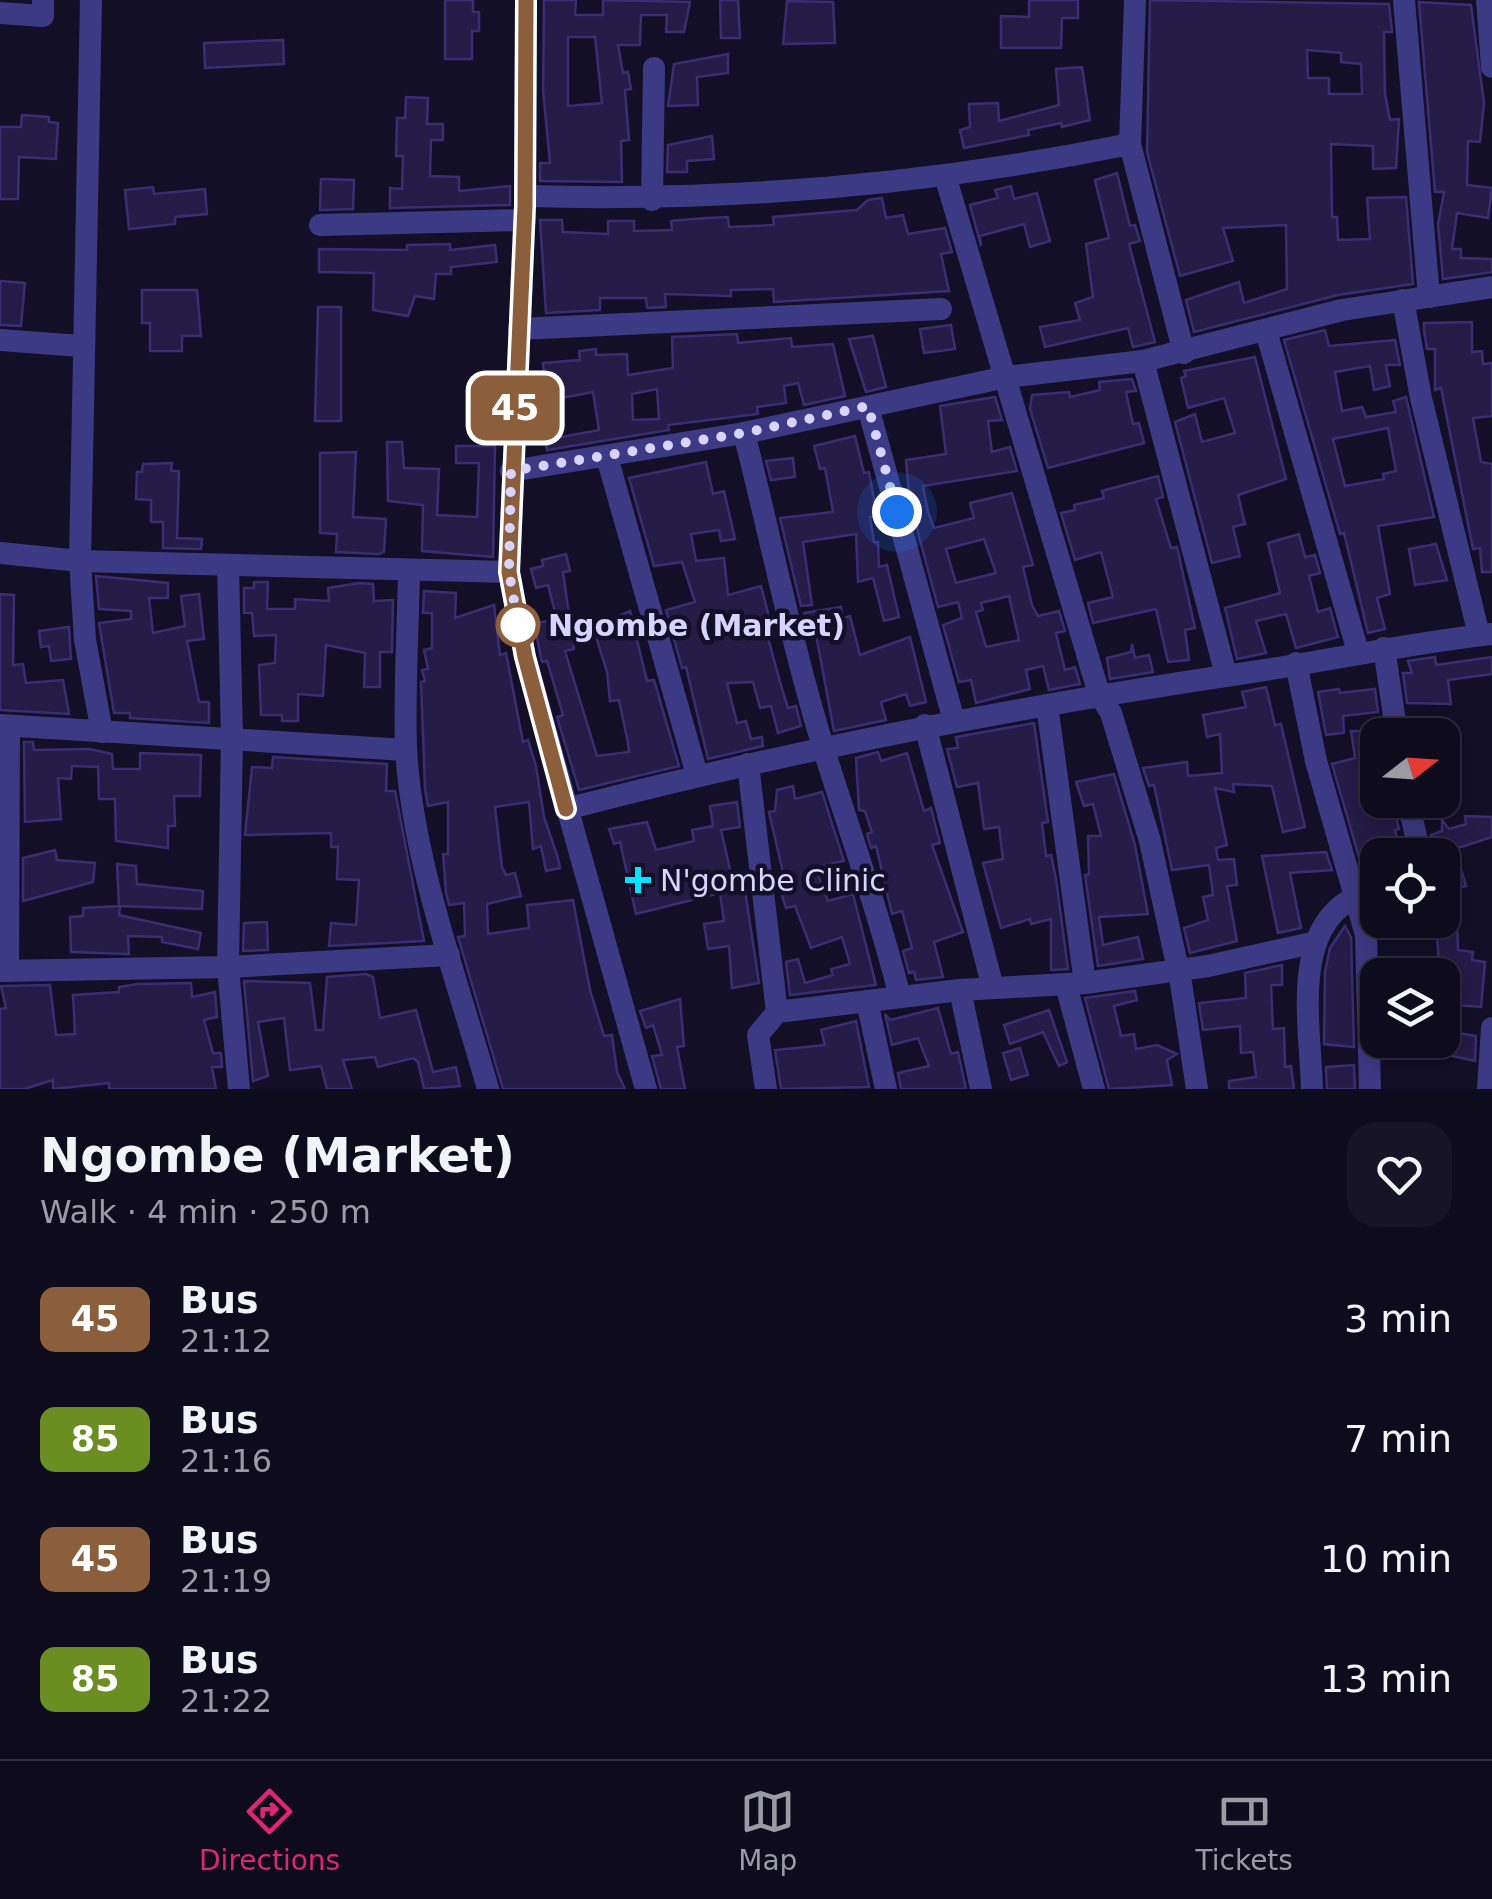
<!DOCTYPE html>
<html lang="en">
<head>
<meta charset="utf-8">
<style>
	:root { --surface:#0e0b1c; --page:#171425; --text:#f1f3f6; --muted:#9b9ba3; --line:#2e2b3b; --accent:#db2777 }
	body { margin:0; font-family:"DejaVu Sans",sans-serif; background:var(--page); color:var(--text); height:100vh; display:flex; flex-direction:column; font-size:38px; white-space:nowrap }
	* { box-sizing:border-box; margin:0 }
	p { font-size:32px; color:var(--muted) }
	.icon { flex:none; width:55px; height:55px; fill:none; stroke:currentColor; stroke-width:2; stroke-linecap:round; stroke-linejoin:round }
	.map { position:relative; height:1089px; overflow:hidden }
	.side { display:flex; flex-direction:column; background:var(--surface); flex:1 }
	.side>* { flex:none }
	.badge { padding:0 20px; border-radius:15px; font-size:35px; line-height:65px }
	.needle { width:65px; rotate:73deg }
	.fabs { position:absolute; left:1360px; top:718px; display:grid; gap:20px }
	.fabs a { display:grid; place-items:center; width:100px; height:100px; border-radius:20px; background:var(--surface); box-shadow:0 5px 25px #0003,0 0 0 2px var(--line); font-size:50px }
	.you { position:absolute; width:50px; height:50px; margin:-25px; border:8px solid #fff; border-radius:50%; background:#1a73e8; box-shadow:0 0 0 15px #1a73e833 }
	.map>.badge { position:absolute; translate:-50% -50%; box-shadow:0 0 0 5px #fff }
	.round { display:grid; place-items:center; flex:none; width:105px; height:105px; border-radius:30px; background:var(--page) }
	.summary { display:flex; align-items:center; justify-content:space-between; height:170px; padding:0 40px }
	h1 { font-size:48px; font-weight:600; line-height:75px }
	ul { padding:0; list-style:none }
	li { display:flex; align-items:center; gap:30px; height:120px; padding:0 40px }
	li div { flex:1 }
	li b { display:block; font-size:38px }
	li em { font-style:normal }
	li .badge { min-width:110px; font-weight:700; text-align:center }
	.menu { display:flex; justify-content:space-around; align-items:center; height:140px; border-top:2px solid var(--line); background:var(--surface); font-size:28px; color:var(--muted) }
	.menu a { display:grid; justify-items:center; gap:5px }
	.menu .current { color:var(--accent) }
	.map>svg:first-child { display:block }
</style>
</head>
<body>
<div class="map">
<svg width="1492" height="1089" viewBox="0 0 1492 1089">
	<rect width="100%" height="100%" fill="#130f26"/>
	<g fill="#241b47" stroke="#3b2d73" stroke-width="2.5" fill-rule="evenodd">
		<polygon points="445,0 473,0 473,12 479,12 479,31 472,31 472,59 445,59"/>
		<path d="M544 0H576L575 15H603V0L690 2 684 32H666L667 15H641L640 45H618L623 73 628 72 631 89 625 90 629 140 621 141 622 182 540 181V163H550L543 90ZM568 37H595L602 103 568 106Z"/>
		<polygon points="720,0 738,0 740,38 721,38"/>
		<polygon points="1029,0 1078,0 1078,18 1062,18 1061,48 1001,48 1001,16 1029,17"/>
		<path d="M1150 0 1389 4 1392 32H1384L1385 94 1390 120 1399 119 1396 168 1373 169V146L1331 144 1332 217H1337L1338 240 1370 239 1367 198 1406 197 1413 284 1338 295 1194 332 1186 300 1239 282 1244 303 1287 289 1286 225 1223 228 1233 261 1180 276 1147 152ZM1307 50 1341 53V62L1361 64 1362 94H1329V78H1308Z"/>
		<polygon points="787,1 833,2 835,43 783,44"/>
		<polygon points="1419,2 1471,5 1484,103 1480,142 1468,141 1467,185 1492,188 1488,218 1457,213 1452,249 1461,249 1461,258 1492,259 1492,272 1443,279 1438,224 1444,192 1435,192"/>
		<polygon points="283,40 284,64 205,68 204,43"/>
		<polygon points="728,54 728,73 697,77 698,105 668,106 674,64"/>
		<polygon points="1082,67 1090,120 1062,127 1061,123 1028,130 1029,135 964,148 960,130 970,127 969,104 998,103 999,121 1059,105 1056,69"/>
		<polygon points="406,97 428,98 427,124 443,124 443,140 431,140 430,176 459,177 459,191 510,186 510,205 390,208 390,188 402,189 403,156 396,156 397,118 405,118"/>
		<polygon points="22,115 49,117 49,122 58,123 56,159 19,157 18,199 0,199 0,127 21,127"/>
		<polygon points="712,136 714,159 687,161 687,172 667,172 668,145"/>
		<polygon points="1117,173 1130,226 1135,225 1140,241 1129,244 1155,342 1133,347 1128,328 1045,347 1040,327 1080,320 1075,303 1093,297 1086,244 1109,238 1095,180"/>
		<polygon points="321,179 354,180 353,209 320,210"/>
		<polygon points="1011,186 1014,199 1037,193 1050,241 1030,247 1024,224 980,236 981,246 970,205 998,198 995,190"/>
		<polygon points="153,187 154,194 205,189 207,214 175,217 175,224 129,229 125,190"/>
		<polygon points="882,198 886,218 903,215 908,234 945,228 952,252 941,254 949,291 774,302 773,289 731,290 731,296 665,294 666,307 647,308 646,298 600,298 600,310 546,313 540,220 562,220 563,232 608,234 608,221 634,221 634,231 672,230 671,221 706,218 728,217 729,227 774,225 773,217 857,210 868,200"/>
		<polygon points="450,244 450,250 495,245 497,262 451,267 451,274 436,274 434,299 415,296 408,316 373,310 374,273 319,272 319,249 407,250 407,245"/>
		<polygon points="0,281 25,283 21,326 0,325"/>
		<polygon points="142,290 197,290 201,336 182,336 182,351 150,351 150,323 142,323"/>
		<polygon points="318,307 341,307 341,421 315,421"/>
		<polygon points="1472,322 1472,352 1482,351 1483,364 1492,363 1492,416 1473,418 1481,462 1492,464 1492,572 1482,572 1480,548 1473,549 1441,388 1435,390 1435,349 1427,349 1424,331 1424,323"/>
		<polygon points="951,325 955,349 924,353 920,329"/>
		<path d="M1325 330 1329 346 1395 340 1400 365H1386L1390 386 1374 390 1370 366 1335 372 1342 411 1362 407 1366 417 1396 412 1393 401 1406 397 1434 517 1378 526 1390 594 1377 598 1385 629 1368 633 1344 533 1340 534 1284 340ZM1388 428 1396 471 1383 474 1384 479 1345 486 1333 439Z"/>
		<path d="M737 334 738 343 791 338 792 347 833 344 845 396 804 405 798 383 784 386 786 403 757 407 758 414 668 425 669 430 547 450 545 440 599 430 593 392 546 401 543 363 580 360 579 351 596 349V355L627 354 628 375 673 368 672 337ZM657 389 659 419 633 420 632 394Z"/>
		<polygon points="873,336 886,387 866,392 849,339"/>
		<polygon points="1255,357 1286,479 1238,495 1245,524 1233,527 1240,556 1212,563 1175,422 1195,414 1202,442 1235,433 1224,398 1188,408 1181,378 1186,376 1184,371"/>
		<polygon points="1132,379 1136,391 1126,392 1133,424 1139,423 1144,443 1048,468 1030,409 1032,395 1069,392 1070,397 1100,390 1099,382"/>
		<path d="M995 397 1002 420 988 421 992 452 1010 447 1017 471 923 486 928 512 934 528 974 518 970 503 1012 493 1033 565 1023 567 1032 605 1038 616 1059 611 1065 631 1056 633 1065 670 1075 667 1080 684 1049 690 1043 666 1026 670 1030 689 976 703 971 680 959 682 943 625 962 618 958 602 938 607 910 503 906 460 946 454 940 406ZM984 539 996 573 956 583 946 549ZM1009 596 1019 640 986 647 976 612 983 610 981 603Z"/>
		<polygon points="855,436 864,473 869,472 877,516 870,517 874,542 878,542 879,567 887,565 899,617 884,621 873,578 858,582 856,534 803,542 812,605 801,606 780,518 833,512 825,468 820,469 814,446"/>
		<polygon points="387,442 402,442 404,468 439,469 437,515 477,517 479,463 456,463 456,446 495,446 493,557 422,551 423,505 388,501"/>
		<polygon points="356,452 353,517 386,519 384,552 379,554 336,552 337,534 320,533 320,453"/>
		<polygon points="793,458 795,477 771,480 766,461"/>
		<polygon points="706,462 713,494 724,491 735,539 721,541 719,530 691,534 696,561 724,558 728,595 761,586 774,636 768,638 782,689 788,708 796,706 801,726 778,733 771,706 760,708 753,682 727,683 737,723 746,721 751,739 762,737 763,746 708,759 686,667 682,668 666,610 695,602 682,562 654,566 629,478"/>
		<polygon points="172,463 171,471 179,471 177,538 202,539 201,549 163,548 163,522 151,522 151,500 136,499 137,472 142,472 143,464"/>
		<polygon points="1158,476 1163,497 1156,499 1171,548 1177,547 1195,628 1185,630 1189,660 1168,662 1156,609 1093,623 1088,603 1113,597 1101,552 1075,560 1061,513 1075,510 1074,505 1104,498 1102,491"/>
		<polygon points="1299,534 1305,557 1315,555 1320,573 1309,576 1318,612 1330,608 1338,637 1296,648 1286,614 1256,621 1266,653 1237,659 1225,608 1280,593 1268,543"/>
		<polygon points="1436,544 1447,580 1415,585 1409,549"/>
		<polygon points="566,554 570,571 563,572 574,649 565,651 597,756 629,752 628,743 619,700 610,701 607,672 593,627 630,611 647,681 654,680 679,766 579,790 557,717 563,715 547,661 542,662 534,623 557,620 548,585 536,588 531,569 543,566 542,560"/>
		<polygon points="96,576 168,583 168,598 149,598 153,633 185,626 181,596 199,594 204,639 187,641 199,702 209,702 209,723 130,718 130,713 114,713 99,623 131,619 131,611 99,609"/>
		<polygon points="254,582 268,582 267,609 295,609 295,599 329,601 328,588 359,583 373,584 374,601 393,600 392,652 380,652 380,687 364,687 365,653 326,645 323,696 298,694 298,721 282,721 282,715 261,715 259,665 275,663 276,635 254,636 252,613 244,613 244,588 254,588"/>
		<polygon points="424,591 456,593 455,618 494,605 500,655 506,653 523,742 528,740 536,766 544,817 558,858 560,868 546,871 541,846 533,849 529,802 495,807 502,867 506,875 515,873 521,896 487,904 488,934 529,928 527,905 573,900 590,990 604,1036 612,1035 617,1072 625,1089 503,1089 458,937 465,936 464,903 449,905 446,893 443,854 448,854 448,802 428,806 425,789 421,682 425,681 422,670 428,669 424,650 432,648 432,613 423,613"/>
		<polygon points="0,594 14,595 13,665 23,664 26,683 63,680 69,714 0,710"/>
		<polygon points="841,607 843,618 850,616 860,655 910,637 926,702 910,706 906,694 881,702 886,720 834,731 816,635 808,636 804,613"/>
		<polygon points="69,627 71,659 51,661 49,646 41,647 39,631"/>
		<polygon points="1132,644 1135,658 1149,655 1153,672 1110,679 1107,658 1131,652"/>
		<polygon points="1435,657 1436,665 1492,657 1492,674 1448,680 1451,704 1407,703 1403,673 1412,673 1408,661"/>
		<polygon points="1266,687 1275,725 1281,724 1305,827 1283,832 1272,786 1233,784 1234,792 1215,788 1227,845 1216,848 1218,860 1234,859 1237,885 1227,886 1237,941 1190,953 1184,928 1208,920 1203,897 1213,895 1209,865 1172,870 1154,785 1149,786 1143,768 1187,762 1188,776 1222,773 1220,734 1207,737 1203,715 1246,707 1242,692"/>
		<polygon points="1339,689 1340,693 1375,689 1378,712 1343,716 1344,733 1326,735 1318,692"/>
		<polygon points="1034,723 1048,822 1042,823 1046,856 1051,855 1056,879 1068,969 1051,970 1051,919 1031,924 1030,919 1001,928 983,863 1003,859 999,827 984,829 978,783 957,787 947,749 958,748 956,737"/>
		<polygon points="1351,731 1378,731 1378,800 1392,800 1399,829 1395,830 1401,855 1367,855 1372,875 1365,878 1332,764 1355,758"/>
		<polygon points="24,742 33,742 34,750 90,749 112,754 113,769 140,769 140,753 201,755 200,796 174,796 175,826 168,826 168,848 116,841 115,799 99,799 98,767 72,766 71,779 58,778 61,819 25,822"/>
		<polygon points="878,752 881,761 907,753 924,811 931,808 940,843 932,845 963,932 934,942 943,977 916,980 914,972 909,973 903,951 912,948 902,911 892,914 876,846 871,848 867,834 872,832 865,811 859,810 856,758"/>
		<polygon points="273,757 387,764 386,791 395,791 424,941 329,946 331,923 356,925 359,880 337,879 338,847 331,847 331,833 245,835 252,767 272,768"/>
		<polygon points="1114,774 1135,845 1148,914 1099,917 1103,945 1138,937 1143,959 1098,966 1085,875 1089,874 1088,836 1101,836 1093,804 1084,806 1076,782"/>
		<polygon points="793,786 795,799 822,792 844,861 825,865 827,873 818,875 828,901 853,894 876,985 790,995 786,962 798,959 805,983 833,975 831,969 850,964 842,937 811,948 795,906 786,908 782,896 788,894 769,812 775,811 777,790"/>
		<polygon points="737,802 740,827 721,830 735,891 745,890 759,983 732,988 729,946 708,949 704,924 724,921 720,893 636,914 620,842 614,844 609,829 647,822 656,850 694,841 692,830 713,826 710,806"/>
		<polygon points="1465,816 1492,817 1492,837 1455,849 1466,886 1442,893 1442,852 1436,855 1431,835 1442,831 1442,820 1449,829 1466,824"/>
		<polygon points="55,850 57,860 95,863 93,882 23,901 23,858"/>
		<polygon points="1326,852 1332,870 1290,873 1301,928 1278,933 1262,856"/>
		<polygon points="117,864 136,866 137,884 203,891 202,909 119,906"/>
		<polygon points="120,906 119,915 201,933 198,949 162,942 162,937 128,936 129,954 71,952 70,917 83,916 83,908"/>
		<polygon points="267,922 268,950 243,951 244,923"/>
		<polygon points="1457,922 1458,950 1473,952 1472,960 1485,962 1481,1007 1442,1004 1436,923"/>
		<polygon points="1345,926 1351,937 1354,1047 1324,1044 1325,972 1330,948"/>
		<polygon points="1282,965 1282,985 1271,985 1273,1029 1284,1028 1285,1067 1291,1066 1294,1089 1229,1089 1229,1081 1256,1077 1253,1052 1241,1053 1240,1026 1203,1030 1199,1003 1246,998 1245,973"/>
		<polygon points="366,974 373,977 380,1018 416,1010 433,1072 456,1067 460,1086 424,1089 418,1062 413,1058 378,1067 375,1057 343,1060 352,1089 327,1089 321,1066 290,1070 284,1018 258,1022 268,1076 253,1081 244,981 310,983 316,1030 323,1030 327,977"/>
		<polygon points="191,983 192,997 215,992 217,1017 204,1020 213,1053 221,1053 222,1067 212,1067 216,1089 109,1089 109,1083 53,1089 53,1080 24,1089 0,1089 0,1009 6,1008 1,986 50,985 56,1035 75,1034 73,995 119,992 119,987 138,984"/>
		<polygon points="1135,991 1137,1000 1114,1006 1121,1036 1134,1034 1136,1049 1157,1045 1177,1054 1167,1060 1172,1085 1109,1089 1085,998"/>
		<polygon points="680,999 684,1046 677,1047 685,1089 661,1089 652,1056 662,1055 653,1025 646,1028 640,1011"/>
		<polygon points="938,1008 951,1054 958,1052 966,1089 901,1089 898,1073 929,1066 918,1038 892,1045 885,1014 890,1020"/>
		<polygon points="1049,1010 1067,1062 1059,1066 1043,1032 1010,1044 1004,1025"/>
		<polygon points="856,1021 869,1087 781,1089 775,1050 825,1045 821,1030"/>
		<polygon points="1453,1032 1476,1036 1475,1061 1448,1055"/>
		<polygon points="1020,1048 1028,1075 1011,1080 1003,1053"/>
		<polygon points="1354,1065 1355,1089 1327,1089 1326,1067"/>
	</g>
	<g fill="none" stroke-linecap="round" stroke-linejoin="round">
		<g stroke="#3d3a85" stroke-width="22">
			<polyline points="91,0 80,561 85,640 102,732"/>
			<polyline points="526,0 525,207 509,572 525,657 646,1089"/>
			<polyline points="1135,0 1130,144 1184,353"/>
			<polyline points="1404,0 1429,297"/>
			<polyline points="1487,0 1492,67"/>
			<polyline points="0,13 43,16 43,0"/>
			<polyline points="946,179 1099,694 1111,713 1150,841 1181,983 1197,1089"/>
			<path d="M525 196C731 202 929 185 1130 144"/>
			<polyline points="652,200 654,68"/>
			<polyline points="320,225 525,220"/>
			<polyline points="1403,300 1421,398 1479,635"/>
			<polyline points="519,329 941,309"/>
			<polyline points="1266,331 1358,652"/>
			<polyline points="0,340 81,346"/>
			<polyline points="1143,361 1226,675"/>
			<polyline points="868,407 954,721"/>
			<path d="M744 433C771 539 792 646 824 750 850 833 879 913 900 997"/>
			<polyline points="607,457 697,775"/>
			<polyline points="511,471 744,433 1006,377 1143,361 1342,310 1492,287"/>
			<polyline points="0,553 80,561 509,572"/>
			<polyline points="228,565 232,737 228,967 239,1089"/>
			<path d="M409 572C408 630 404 690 406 748 412 861 458 981 488 1089"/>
			<polyline points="1384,648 1397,735"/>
			<polyline points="1296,663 1316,761 1366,935 1370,1089"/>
			<polyline points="0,725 406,750"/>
			<polyline points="925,725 993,988"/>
			<polyline points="748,764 777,1012"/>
			<polyline points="1408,800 1420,855"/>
			<path d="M566 809C792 750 1021 706 1252 672 1332 660 1411 643 1492 634"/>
			<polyline points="0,971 228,967 449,955"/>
			<polyline points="8,971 9,727"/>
			<polyline points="1085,983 1208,966 1312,943"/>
			<polyline points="1066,985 1094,1089"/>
			<polyline points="960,990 981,1089"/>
			<polyline points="867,1001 886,1089"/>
			<polyline points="766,1089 758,1035 777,1012 960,990 1085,983 1047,705"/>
			<path d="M1312 1089C1310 1017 1286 910 1378 889"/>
			<polyline points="1488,1089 1492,1028"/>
		</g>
	</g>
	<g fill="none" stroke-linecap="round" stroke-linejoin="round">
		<g stroke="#fff" stroke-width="22">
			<polyline id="line" points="526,0 525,206 509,572 525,657 566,809"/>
		</g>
		<use href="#line" stroke="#8b5e3c" stroke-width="15"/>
		<polyline stroke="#d9d4ff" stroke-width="10" stroke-dasharray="0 18" points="518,625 519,630 509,572 511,471 744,433 868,406 897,512"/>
	</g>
	<circle fill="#fff" stroke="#8b5e3c" stroke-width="5" cx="518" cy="625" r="20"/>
	<path fill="#00e5ff" stroke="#130f26" stroke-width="4" d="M633 865h10v10h10v10h-10v10h-10v-10h-10v-10h10z"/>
	<g text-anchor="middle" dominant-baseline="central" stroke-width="9" stroke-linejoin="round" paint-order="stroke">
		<g font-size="30" font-weight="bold" fill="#d9d4ff" stroke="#130f26" text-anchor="start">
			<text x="548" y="625">Ngombe (Market)</text>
		</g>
		<g font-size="30" fill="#d9d4ff" stroke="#130f26" text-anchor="start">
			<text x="660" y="880">N'gombe Clinic</text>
		</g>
	</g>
</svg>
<div class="fabs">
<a><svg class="needle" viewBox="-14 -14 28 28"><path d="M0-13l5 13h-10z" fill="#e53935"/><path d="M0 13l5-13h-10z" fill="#9b9ba3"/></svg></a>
<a><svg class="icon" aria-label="locate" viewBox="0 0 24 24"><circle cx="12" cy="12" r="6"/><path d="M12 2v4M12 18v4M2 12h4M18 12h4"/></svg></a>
<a><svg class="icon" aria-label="layers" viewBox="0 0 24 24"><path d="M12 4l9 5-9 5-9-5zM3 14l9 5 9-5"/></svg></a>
</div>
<div class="you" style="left:897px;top:512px"></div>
<b class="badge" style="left:515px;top:408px;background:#8b5e3c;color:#fff">45</b>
</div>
<section class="side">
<div class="summary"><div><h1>Ngombe (Market)</h1><p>Walk · 4 min · 250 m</p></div><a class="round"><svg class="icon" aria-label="heart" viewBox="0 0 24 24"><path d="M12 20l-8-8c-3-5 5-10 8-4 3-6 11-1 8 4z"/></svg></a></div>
<ul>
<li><span class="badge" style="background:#8b5e3c;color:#fff">45</span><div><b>Bus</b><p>21:12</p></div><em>3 min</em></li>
<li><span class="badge" style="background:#6b8e23;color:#fff">85</span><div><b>Bus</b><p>21:16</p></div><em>7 min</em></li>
<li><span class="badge" style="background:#8b5e3c;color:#fff">45</span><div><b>Bus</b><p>21:19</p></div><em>10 min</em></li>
<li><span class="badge" style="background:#6b8e23;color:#fff">85</span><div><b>Bus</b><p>21:22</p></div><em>13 min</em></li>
</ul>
</section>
<nav class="menu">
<a class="current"><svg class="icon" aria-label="directions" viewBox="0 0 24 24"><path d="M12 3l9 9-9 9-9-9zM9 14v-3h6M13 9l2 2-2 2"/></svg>Directions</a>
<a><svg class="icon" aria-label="map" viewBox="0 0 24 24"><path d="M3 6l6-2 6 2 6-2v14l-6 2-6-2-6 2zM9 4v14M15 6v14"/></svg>Map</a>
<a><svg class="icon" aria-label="tickets" viewBox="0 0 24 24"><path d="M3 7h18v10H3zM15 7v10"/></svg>Tickets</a>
</nav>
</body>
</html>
